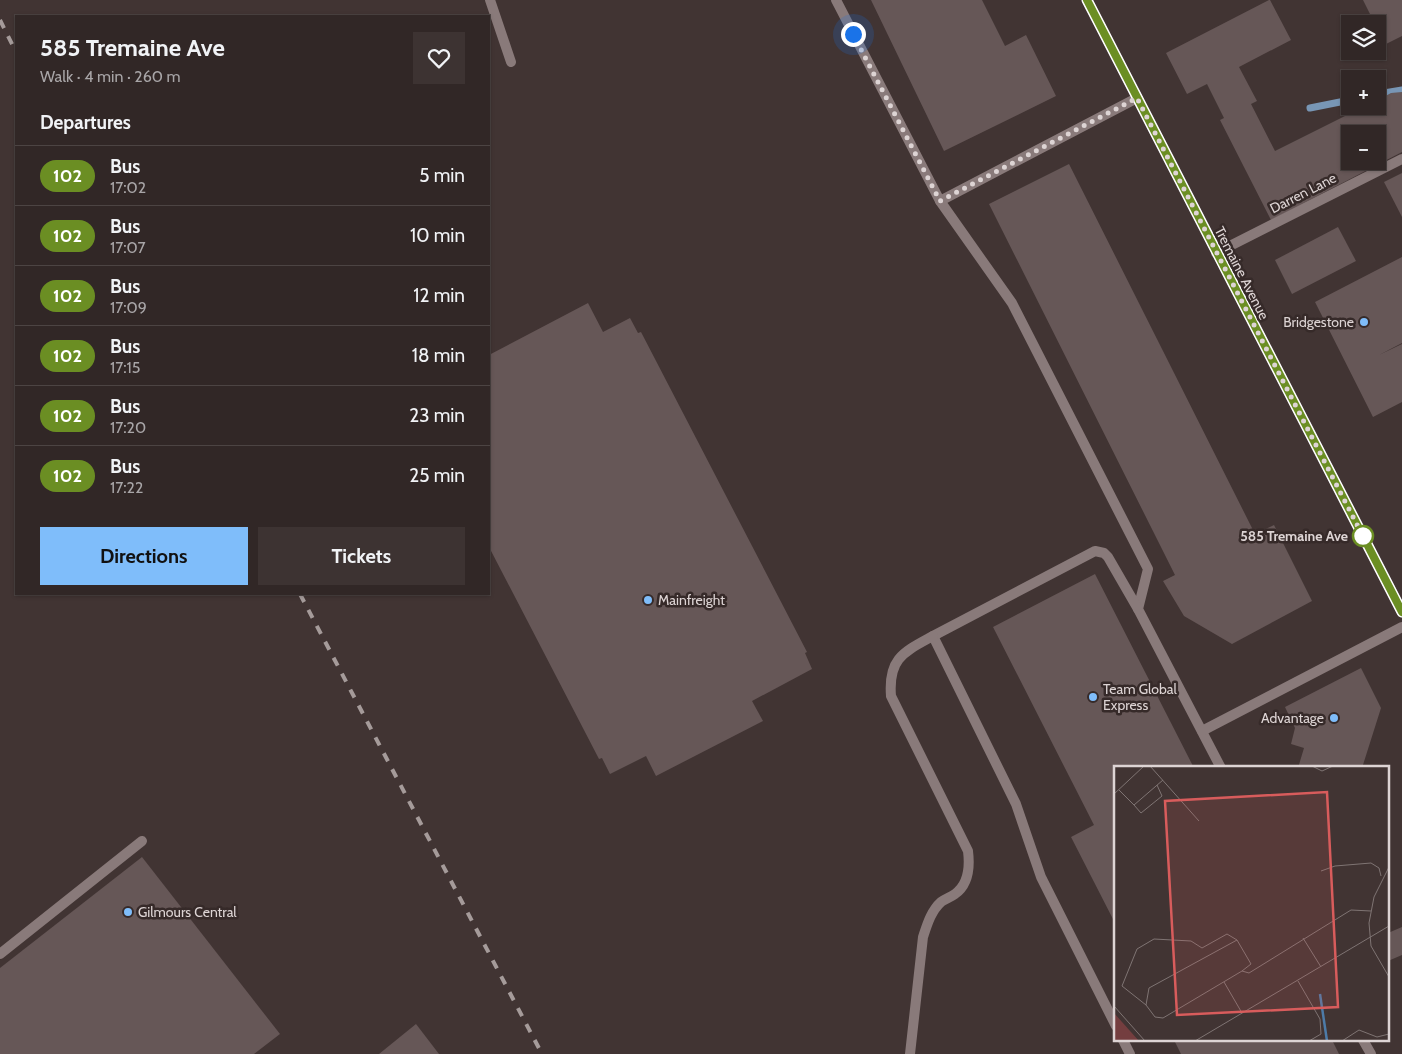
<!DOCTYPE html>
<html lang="en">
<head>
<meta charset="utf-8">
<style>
	:root { --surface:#312726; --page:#3d3332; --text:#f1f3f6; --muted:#a8a5a7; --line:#4c4443; --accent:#7fbdfa }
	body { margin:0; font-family:Cabin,sans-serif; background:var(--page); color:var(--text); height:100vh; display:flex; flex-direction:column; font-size:19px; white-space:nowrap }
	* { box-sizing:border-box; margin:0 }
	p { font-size:16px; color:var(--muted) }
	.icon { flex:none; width:28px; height:28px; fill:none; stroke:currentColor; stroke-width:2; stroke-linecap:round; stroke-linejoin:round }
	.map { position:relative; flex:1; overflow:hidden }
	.drawer { position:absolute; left:15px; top:15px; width:475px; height:580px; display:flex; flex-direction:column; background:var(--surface); border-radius:0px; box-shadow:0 1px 4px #0004,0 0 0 1px var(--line) }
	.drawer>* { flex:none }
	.badge { padding:0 10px; border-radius:16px; font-size:18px; line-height:32px }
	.fabs { position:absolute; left:1341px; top:15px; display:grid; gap:10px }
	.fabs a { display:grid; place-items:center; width:45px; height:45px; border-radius:0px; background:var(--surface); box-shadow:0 1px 4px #0004,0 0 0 1px var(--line); font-size:25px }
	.you { position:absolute; width:25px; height:25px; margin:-12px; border:4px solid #fff; border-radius:50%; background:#1a73e8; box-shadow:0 0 0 8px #1a73e833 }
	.map>.badge { position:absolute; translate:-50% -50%; box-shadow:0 0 0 2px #fff }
	h2 { padding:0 25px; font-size:19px; line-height:45px }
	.round { display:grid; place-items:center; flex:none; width:52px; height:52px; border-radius:0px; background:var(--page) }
	.summary { display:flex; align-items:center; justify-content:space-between; height:85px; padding:0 25px }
	h1 { font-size:24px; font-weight:700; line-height:38px }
	.action { display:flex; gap:10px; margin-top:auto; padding:10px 25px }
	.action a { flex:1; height:58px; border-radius:0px; background:var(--accent); color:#111; font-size:20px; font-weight:700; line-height:58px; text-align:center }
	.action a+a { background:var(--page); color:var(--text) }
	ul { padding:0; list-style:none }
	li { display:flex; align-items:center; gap:15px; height:60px; padding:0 25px; border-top:1px solid var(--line) }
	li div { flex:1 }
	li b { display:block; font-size:19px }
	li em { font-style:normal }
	li .badge { min-width:55px; font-weight:700; text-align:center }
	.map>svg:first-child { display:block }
</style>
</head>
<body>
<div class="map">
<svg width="1402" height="1054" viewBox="0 0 1402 1054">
	<rect width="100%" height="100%" fill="#413433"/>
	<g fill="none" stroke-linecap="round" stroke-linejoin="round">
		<g stroke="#7896b5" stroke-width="7">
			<polyline points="1378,94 1402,90"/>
			<polyline points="1310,108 1350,100"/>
		</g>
	</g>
	<g fill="#665757" fill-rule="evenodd">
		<polygon points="871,0 982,0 1005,46 1026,35 1056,96 944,151"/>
		<path d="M1269 0H1270L1291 40 1239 67 1257 101 1251 104 1275 151 1365 106H1378V100L1391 93 1402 92V152L1271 220 1220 120 1224 118 1207 84 1187 94 1166 53ZM1350 134H1378V161H1350Z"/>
		<polygon points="1363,0 1402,0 1402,36 1386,44 1378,28 1378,24 1375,24"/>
		<polygon points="1069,164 1255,534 1274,525 1312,601 1232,644 1184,616 1163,581 1175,575 989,204"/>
		<polygon points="1402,173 1402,217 1384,182"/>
		<polygon points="1338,227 1356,261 1292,294 1275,260"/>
		<polygon points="1402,257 1402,343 1379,355 1402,344 1402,402 1373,417 1315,302"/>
		<polygon points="588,303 603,332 630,318 638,333 641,332 807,652 805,653 812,669 752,701 763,721 656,776 646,756 610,774 602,758 599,759 489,547 489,355"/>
		<polygon points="1095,574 1194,768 1116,768 1116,925 1071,837 1094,825 993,627"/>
		<polygon points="1361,668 1381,708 1362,768 1298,768 1304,748 1291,744 1295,728 1285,707"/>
		<polygon points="142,857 280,1034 254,1054 0,1054 0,968"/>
		<polygon points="1402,927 1402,955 1388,961 1388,933"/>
		<polygon points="416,1024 439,1054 379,1054"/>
		<polygon points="1174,1040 1332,1040 1339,1054 1181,1054"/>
	</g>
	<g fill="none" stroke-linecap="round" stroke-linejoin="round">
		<g stroke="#897a7a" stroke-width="10">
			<polyline points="490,0 511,62"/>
			<polyline points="836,0 940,201 1012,303 1148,569 1138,609 1221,768"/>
			<polyline points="940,201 1137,98"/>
			<polyline points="1216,253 1402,159"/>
			<polyline points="1202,731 1402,627"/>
			<polyline points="0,954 142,841"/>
			<polyline points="1116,1026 1041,877 1016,804 933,636 1095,551 1104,553 1108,557 1138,609"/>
			<polyline points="1123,1040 1130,1054"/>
			<polyline points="1363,1040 1371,1054"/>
			<path d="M910 1054 923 937C927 925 931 911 941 902 945 899 951 897 955 894 969 884 970 867 968 851L891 696C888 658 904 652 933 636"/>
		</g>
		<polyline stroke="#80889a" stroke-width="10" points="1087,0 1402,612"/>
		<g stroke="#a59b9a" stroke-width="4" stroke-dasharray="9 9" stroke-linecap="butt">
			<polyline points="0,20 16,52"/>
			<polyline points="300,594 542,1054"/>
		</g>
	</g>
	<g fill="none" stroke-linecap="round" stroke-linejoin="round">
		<g stroke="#fff" stroke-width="11">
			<polyline id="line" points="1087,0 1402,612"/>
		</g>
		<use href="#line" stroke="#6b8e23" stroke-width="8"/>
		<polyline stroke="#ddd4d4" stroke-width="5" stroke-dasharray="0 9" points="853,34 940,201 1137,98 1367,544 1363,536"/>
	</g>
	<g fill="#7fbdfa" stroke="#362a29" stroke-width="2">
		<circle cx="1364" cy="322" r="5"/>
		<circle cx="648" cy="600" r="5"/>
		<circle cx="1093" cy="697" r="5"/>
		<circle cx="1334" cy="718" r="5"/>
		<circle cx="128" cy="912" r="5"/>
	</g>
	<circle fill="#fff" stroke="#6b8e23" stroke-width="2.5" cx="1363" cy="536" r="10"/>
	<g text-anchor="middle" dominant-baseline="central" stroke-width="5" stroke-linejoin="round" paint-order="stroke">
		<g font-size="14" fill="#ddd4d4" stroke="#362a29">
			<text transform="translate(1303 193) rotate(-27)">Darren Lane</text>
			<text transform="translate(1242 273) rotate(63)">Tremaine Avenue</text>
		</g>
		<g font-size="14" fill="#ddd4d4" stroke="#362a29" text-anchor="start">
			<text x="1354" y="322" text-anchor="end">Bridgestone</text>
			<text x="658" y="600">Mainfreight</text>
			<text x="1103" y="689">Team Global<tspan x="1103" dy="16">Express</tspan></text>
			<text x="1324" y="718" text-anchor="end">Advantage</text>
			<text x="138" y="912">Gilmours Central</text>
		</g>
		<g font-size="14" font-weight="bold" fill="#ddd4d4" stroke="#362a29" text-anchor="end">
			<text x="1348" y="536">585 Tremaine Ave</text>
		</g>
	</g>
	<g transform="translate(1114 766)">
		<rect width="275" height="275" fill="#413433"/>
		<path d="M0 247 25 275H0Z" fill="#743e3f"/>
		<path fill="none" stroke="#4d7ba8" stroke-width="2.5" d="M206 228 213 275"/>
		<path fill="none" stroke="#7f7473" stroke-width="1" d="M36 0 85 55M198 0 208 5 219 0M5 24 20 39 49 14M0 28 30 0M20 39 27 47 48 30 43 19M275 101 260 131 255 157 257 180 275 211M207 105 221 100 257 97 265 102 267 110M189 172 207 201M128 205 137 198 123 174 35 222 32 239 41 251 49 252 128 205 135 207 237 144 257 145M184 215 206 253 207 268 195 275M110 216 128 247M32 239 8 220 23 183 40 173 77 175 88 182 113 168 123 174M0 240 31 275M81 275 275 160M228 275 245 264 263 271 275 268"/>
		<path fill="#d85c5c" fill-opacity="0.15" stroke="#d85c5c" stroke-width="2.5" d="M213 26 224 241 63 249 51 35Z"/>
		<rect width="275" height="275" fill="none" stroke="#ddd4d4" stroke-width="2.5"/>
	</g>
</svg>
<div class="fabs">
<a><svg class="icon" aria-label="layers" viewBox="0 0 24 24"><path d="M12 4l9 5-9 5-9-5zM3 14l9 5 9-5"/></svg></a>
<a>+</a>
<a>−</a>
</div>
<div class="you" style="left:853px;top:34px"></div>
<section class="drawer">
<div class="summary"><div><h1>585 Tremaine Ave</h1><p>Walk · 4 min · 260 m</p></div><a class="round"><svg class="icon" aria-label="heart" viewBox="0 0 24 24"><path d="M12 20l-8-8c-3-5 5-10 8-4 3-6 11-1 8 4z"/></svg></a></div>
<h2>Departures</h2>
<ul>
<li><span class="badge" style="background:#6b8e23;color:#fff">102</span><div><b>Bus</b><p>17:02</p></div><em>5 min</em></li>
<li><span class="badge" style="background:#6b8e23;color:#fff">102</span><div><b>Bus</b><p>17:07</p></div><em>10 min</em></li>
<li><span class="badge" style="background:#6b8e23;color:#fff">102</span><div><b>Bus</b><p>17:09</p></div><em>12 min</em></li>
<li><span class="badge" style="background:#6b8e23;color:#fff">102</span><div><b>Bus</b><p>17:15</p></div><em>18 min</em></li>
<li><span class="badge" style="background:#6b8e23;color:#fff">102</span><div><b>Bus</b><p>17:20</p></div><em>23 min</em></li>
<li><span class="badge" style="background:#6b8e23;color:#fff">102</span><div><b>Bus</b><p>17:22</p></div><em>25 min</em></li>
</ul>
<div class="action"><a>Directions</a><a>Tickets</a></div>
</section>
</div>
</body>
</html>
